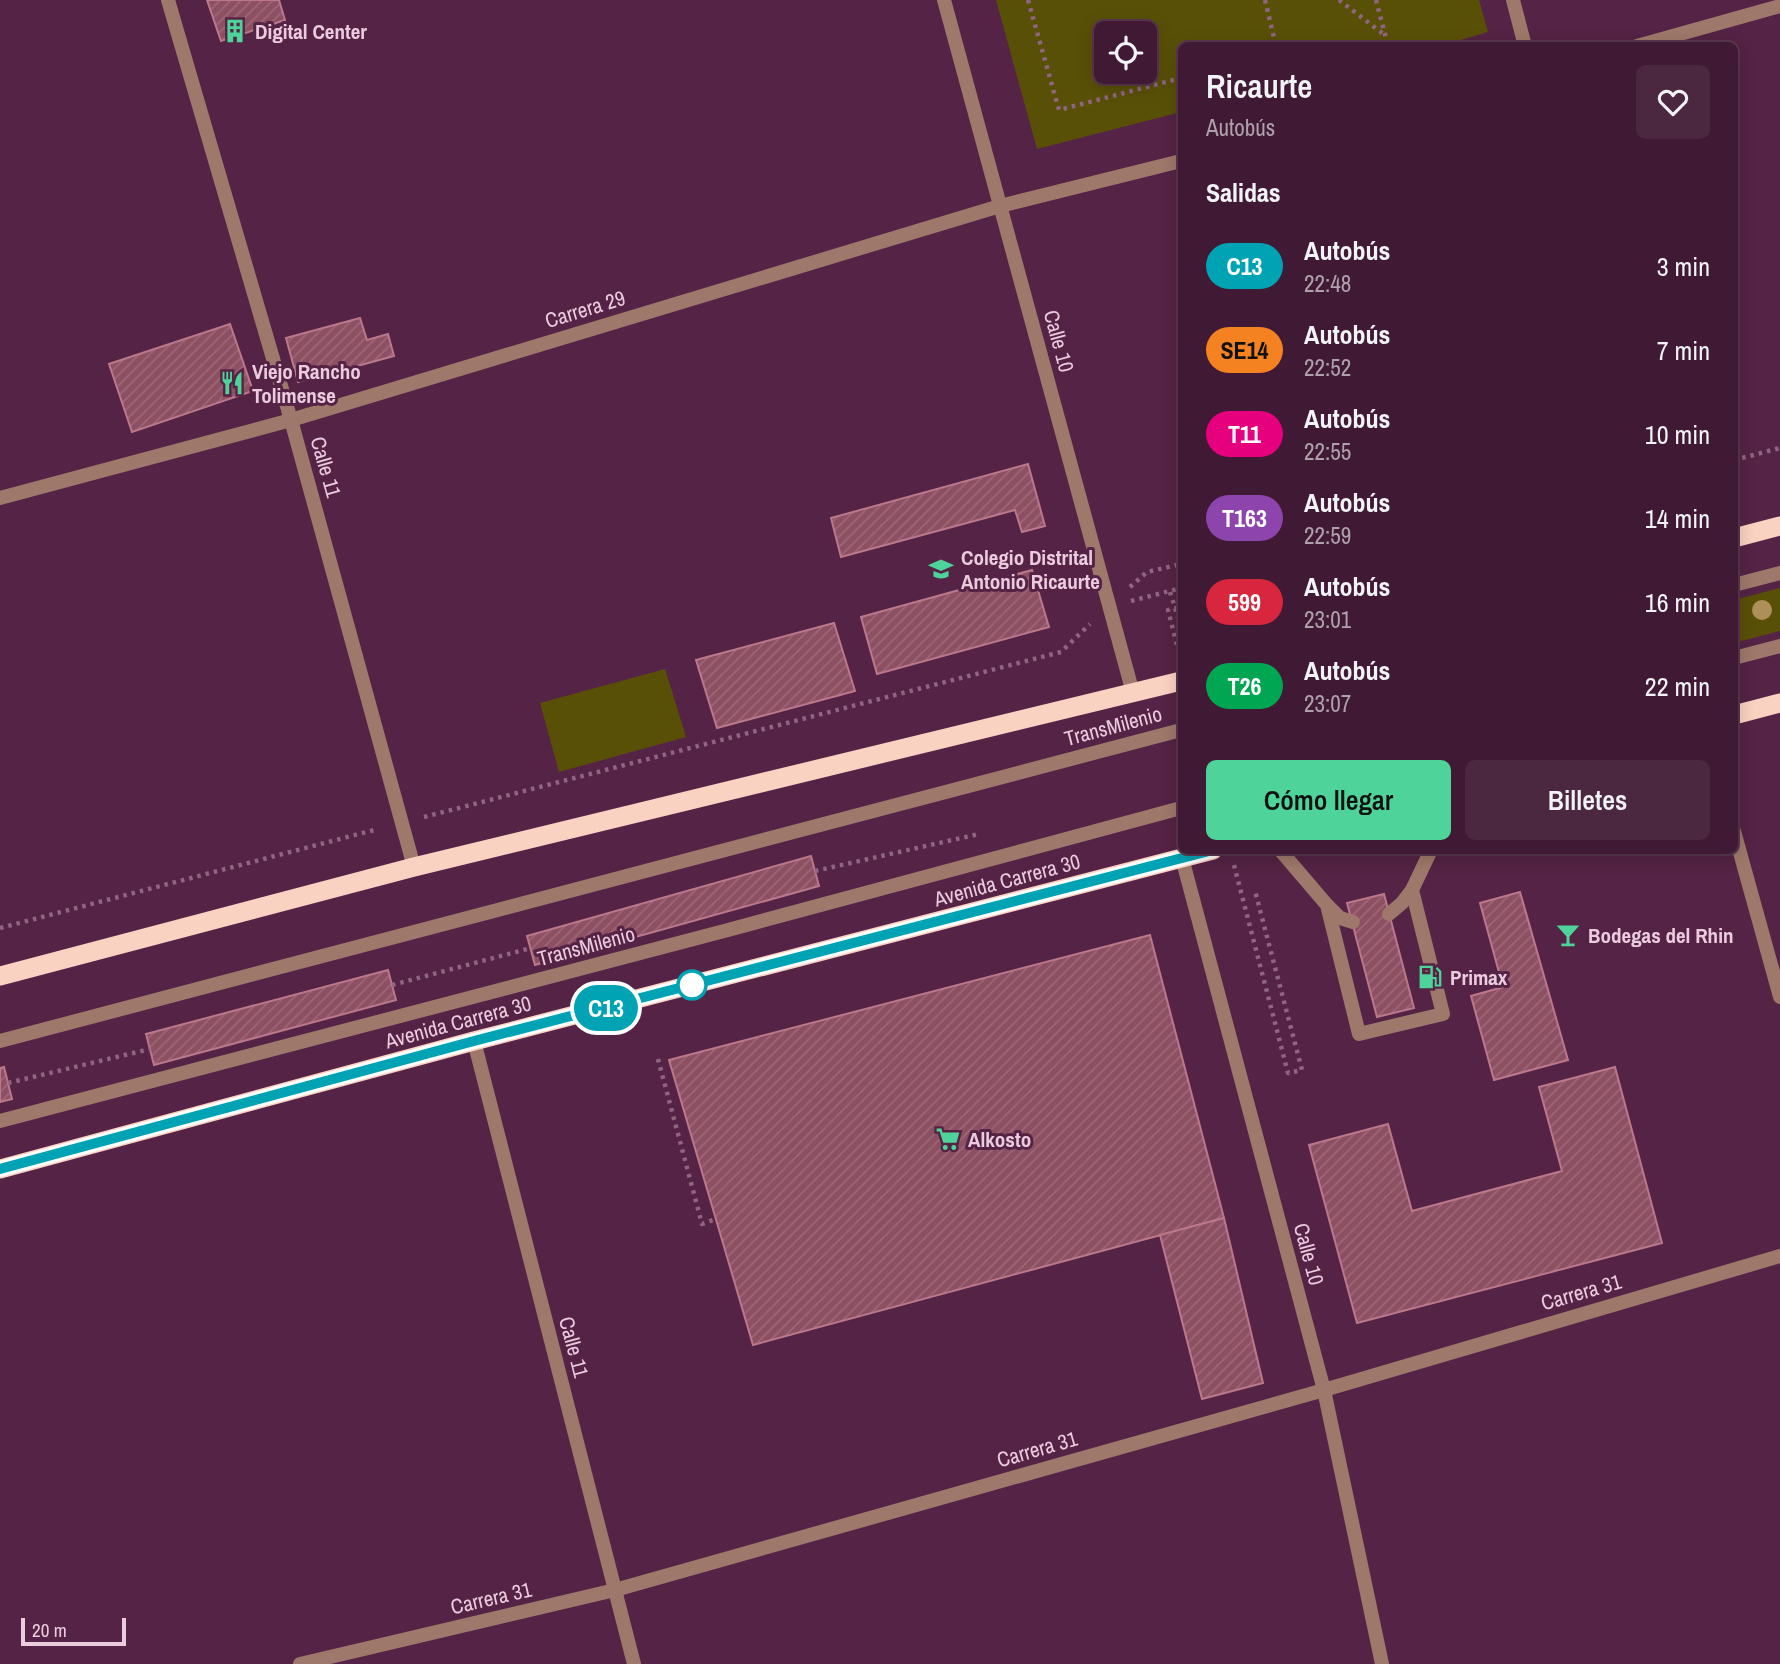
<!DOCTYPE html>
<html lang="es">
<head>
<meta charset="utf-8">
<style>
	:root { --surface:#401a34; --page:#4b2740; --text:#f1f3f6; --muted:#aea1ac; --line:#59384f; --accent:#4ed39a }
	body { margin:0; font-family:"Archivo Narrow",sans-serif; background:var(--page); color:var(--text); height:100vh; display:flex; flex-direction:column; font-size:26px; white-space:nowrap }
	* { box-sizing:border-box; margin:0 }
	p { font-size:23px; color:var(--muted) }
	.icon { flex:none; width:38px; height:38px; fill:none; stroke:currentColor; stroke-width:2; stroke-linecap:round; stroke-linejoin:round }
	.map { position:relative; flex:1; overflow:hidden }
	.sheet { position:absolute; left:1178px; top:42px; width:560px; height:812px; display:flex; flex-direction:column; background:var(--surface); border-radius:10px; box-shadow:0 4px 18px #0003,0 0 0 2px var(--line) }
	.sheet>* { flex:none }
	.badge { padding:0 14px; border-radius:23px; font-size:24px; line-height:46px }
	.tools { position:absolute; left:1094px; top:21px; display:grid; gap:14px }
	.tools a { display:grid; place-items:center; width:63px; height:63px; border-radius:10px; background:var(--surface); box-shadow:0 4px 18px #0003,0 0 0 2px var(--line); font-size:35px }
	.scale { position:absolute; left:21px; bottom:18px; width:105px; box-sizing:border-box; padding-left:7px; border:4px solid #ebccdf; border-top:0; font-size:19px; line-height:24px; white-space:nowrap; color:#ebccdf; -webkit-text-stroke:5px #552345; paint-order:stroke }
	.map>.badge { position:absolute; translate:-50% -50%; box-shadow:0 0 0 4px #fff }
	h2 { padding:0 28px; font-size:26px; line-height:63px }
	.round { display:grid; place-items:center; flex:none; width:74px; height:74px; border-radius:10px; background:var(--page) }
	.head { display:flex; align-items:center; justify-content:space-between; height:119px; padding:0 28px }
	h1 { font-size:33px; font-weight:600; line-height:52px }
	.primary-button { display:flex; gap:14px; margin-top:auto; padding:14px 28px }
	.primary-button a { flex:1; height:80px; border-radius:10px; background:var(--accent); color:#111; font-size:28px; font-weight:600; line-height:80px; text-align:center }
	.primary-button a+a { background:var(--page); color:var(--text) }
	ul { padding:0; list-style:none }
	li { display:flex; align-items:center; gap:21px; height:84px; padding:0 28px }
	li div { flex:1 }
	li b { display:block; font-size:26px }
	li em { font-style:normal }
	li .badge { min-width:77px; font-weight:700; text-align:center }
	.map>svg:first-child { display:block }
</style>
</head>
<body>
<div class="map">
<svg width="1780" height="1664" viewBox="0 0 1780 1664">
	<defs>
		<pattern id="building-hatch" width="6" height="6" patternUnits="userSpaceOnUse" patternTransform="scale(1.75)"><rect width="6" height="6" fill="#8d4f62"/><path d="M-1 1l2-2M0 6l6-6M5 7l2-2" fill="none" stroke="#9d6778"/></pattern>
	</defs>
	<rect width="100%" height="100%" fill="#552345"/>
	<g fill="#595008" fill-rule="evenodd">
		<path d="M996 0H1479L1488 32 1440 46H1181V112L1037 149ZM1106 33H1144V72H1106Z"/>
		<polygon points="1780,588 1780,631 1734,643 1734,600"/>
		<polygon points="665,669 686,737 559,772 540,703"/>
	</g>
	<g fill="url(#building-hatch)" stroke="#bb788b" stroke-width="2">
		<polygon points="207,0 279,0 285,20 221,41"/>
		<polygon points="360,318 367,340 388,334 394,356 298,382 286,338"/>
		<polygon points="230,324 253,391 132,432 109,364"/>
		<polygon points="1028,464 1045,526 1022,532 1015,510 841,557 831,518"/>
		<polygon points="1032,570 1049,627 877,674 861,617"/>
		<polygon points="834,623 855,691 717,728 696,660"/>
		<polygon points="811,856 819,886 535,965 527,936"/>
		<polygon points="1520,892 1568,1060 1494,1080 1471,996 1503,987 1480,903"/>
		<polygon points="1384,894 1414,1008 1377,1017 1347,903"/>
		<polygon points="1150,935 1224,1218 753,1345 669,1060"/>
		<polygon points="388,970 396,1000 154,1065 146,1034"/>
		<polygon points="4,1067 12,1099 0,1102 0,1068"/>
		<polygon points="1615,1067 1662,1243 1357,1323 1309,1145 1388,1124 1412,1211 1562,1171 1539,1087"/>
		<polygon points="1224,1218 1263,1383 1202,1399 1160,1235"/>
	</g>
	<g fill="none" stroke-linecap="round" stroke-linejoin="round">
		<g stroke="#8f6581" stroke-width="4.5" stroke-dasharray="3.5 5" stroke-linecap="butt">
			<polyline points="1028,0 1059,110 1181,78"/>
			<polyline points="1265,0 1276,46"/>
			<polyline points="1339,0 1386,36"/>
			<polyline points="1376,0 1388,46"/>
			<polyline points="1734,460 1780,448"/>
			<polyline points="1130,587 1147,572 1181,564"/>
			<polyline points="1170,592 1181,627"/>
			<polyline points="1131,601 1181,588"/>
			<polyline points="1179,653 1168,610 1181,607"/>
			<polyline points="424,817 1061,652 1090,624"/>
			<polyline points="1234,865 1288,1073 1302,1070 1255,891"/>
			<polyline points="815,871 979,834"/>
			<polyline points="0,928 378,829"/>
			<polyline points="392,985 531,948"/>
			<polyline points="658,1059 702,1224 716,1219"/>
			<polyline points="8,1083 150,1049"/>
		</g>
		<g stroke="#9e796b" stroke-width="14">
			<polyline points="1734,585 1780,573"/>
			<polyline points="1734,658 1780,646"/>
			<polyline points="1280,850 1327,905 1359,1034 1443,1014 1412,890 1431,850"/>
			<polyline points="1328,906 1340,918 1353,922"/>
			<polyline points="1389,914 1402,903 1412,890"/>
			<polyline points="0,1041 1181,730"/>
			<polyline points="0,1121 728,930 1181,808"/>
		</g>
		<g stroke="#9e796b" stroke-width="14">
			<polyline points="168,0 291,420 414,867"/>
			<polyline points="944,0 1133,693"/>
			<polyline points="1513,0 1525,46"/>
			<polyline points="1637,46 1780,6"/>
			<polyline points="0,498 291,420 1000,206 1181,161"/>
			<polyline points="1734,831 1780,997"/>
			<polyline points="1182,858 1324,1390 1382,1664"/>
			<polyline points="474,1041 634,1664"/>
			<polyline points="300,1664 615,1590 1324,1390 1780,1256"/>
		</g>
		<g stroke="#fad2c2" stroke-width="19">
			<polyline points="1734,538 1780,526"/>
			<polyline points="1734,715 1780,703"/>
			<polyline points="0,976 414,867 1181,681"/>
			<polyline points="0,1169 474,1041 1213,850"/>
		</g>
	</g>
	<circle fill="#ae8e59" cx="1762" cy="610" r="10"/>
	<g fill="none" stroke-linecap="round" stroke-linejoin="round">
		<g stroke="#fff" stroke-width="16">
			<polyline id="line" points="0,1169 474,1041 1213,850"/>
		</g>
		<use href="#line" stroke="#00a3b4" stroke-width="10"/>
	</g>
	<defs>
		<g id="building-bare" transform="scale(1.89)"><path d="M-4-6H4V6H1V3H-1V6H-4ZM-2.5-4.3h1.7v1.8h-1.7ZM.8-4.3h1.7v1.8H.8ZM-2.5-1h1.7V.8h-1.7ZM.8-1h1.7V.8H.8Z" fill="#4ed39a" stroke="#552345" stroke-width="2.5" paint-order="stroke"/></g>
		<g id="restaurant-bare" transform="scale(1.89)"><path d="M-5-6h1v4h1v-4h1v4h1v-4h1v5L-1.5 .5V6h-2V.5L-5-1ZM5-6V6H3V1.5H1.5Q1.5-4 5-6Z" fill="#4ed39a" stroke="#552345" stroke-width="2.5" paint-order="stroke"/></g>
		<g id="school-bare" transform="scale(1.89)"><path d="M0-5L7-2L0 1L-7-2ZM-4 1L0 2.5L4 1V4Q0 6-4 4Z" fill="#4ed39a" stroke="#552345" stroke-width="2.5" paint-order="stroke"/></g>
		<g id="bar-bare" transform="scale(1.89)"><path d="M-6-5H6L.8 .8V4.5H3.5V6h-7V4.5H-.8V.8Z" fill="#4ed39a" stroke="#552345" stroke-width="2.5" paint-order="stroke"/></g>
		<g id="fuel-bare" transform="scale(1.89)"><path d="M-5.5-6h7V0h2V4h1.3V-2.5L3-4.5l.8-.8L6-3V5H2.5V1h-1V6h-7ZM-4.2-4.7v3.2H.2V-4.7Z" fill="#4ed39a" stroke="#552345" stroke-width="2.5" paint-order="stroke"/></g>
		<g id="supermarket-bare" transform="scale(1.89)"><path d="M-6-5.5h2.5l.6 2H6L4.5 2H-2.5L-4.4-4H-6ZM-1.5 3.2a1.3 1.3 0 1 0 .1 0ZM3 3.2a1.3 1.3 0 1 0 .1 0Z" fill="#4ed39a" stroke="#552345" stroke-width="2.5" paint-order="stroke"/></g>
	</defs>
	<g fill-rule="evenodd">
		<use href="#building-bare" x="235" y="31"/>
		<use href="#restaurant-bare" x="232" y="383"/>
		<use href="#school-bare" x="941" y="569"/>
		<use href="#bar-bare" x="1568" y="935"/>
		<use href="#fuel-bare" x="1430" y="977"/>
		<use href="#supermarket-bare" x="948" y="1139"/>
	</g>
	<circle fill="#fff" stroke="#00a3b4" stroke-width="3.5" cx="692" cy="985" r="14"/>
	<g text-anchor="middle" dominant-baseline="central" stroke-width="6" stroke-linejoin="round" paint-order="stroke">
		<g font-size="21" font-weight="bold" fill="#ebccdf" stroke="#552345" text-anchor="start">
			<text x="255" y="31">Digital Center</text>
			<text x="252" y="371">Viejo Rancho<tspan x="252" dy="24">Tolimense</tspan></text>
			<text x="961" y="557">Colegio Distrital<tspan x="961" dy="24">Antonio Ricaurte</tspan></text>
			<text x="1588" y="935">Bodegas del Rhin</text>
			<text x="1450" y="977">Primax</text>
			<text x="968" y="1139">Alkosto</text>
		</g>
		<g font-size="21" fill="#ebccdf" stroke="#552345">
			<text transform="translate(585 309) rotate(-17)">Carrera 29</text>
			<text transform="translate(1059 341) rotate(75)">Calle 10</text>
			<text transform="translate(326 467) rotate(74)">Calle 11</text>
			<text transform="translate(1113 726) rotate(-15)">TransMilenio</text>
			<text transform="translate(1007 880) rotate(-15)">Avenida Carrera 30</text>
			<text transform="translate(586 946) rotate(-15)">TransMilenio</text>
			<text transform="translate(458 1022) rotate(-15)">Avenida Carrera 30</text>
			<text transform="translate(1309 1254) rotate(75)">Calle 10</text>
			<text transform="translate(1581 1292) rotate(-16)">Carrera 31</text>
			<text transform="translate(574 1347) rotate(75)">Calle 11</text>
			<text transform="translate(1037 1449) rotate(-16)">Carrera 31</text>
			<text transform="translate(491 1598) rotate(-13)">Carrera 31</text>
		</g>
	</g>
</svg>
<div class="tools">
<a><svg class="icon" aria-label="locate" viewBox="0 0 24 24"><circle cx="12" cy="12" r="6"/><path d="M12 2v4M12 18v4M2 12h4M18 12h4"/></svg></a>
</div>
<div class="scale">20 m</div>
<b class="badge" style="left:606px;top:1008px;background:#00a3b4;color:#fff">C13</b>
<section class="sheet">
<div class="head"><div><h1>Ricaurte</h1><p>Autobús</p></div><a class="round"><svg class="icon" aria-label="heart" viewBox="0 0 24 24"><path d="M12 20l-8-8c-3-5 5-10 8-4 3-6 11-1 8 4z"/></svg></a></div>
<h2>Salidas</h2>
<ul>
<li><span class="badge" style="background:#00a3b4;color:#fff">C13</span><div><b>Autobús</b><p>22:48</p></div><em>3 min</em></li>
<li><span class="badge" style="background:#f58220;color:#111">SE14</span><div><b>Autobús</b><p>22:52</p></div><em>7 min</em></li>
<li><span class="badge" style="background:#e6007e;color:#fff">T11</span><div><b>Autobús</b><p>22:55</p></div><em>10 min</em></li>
<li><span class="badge" style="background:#8e44ad;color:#fff">T163</span><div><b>Autobús</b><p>22:59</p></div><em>14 min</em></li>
<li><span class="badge" style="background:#d7263d;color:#fff">599</span><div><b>Autobús</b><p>23:01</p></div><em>16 min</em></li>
<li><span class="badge" style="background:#00a651;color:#fff">T26</span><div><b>Autobús</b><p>23:07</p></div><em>22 min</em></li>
</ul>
<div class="primary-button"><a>Cómo llegar</a><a>Billetes</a></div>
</section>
</div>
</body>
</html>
